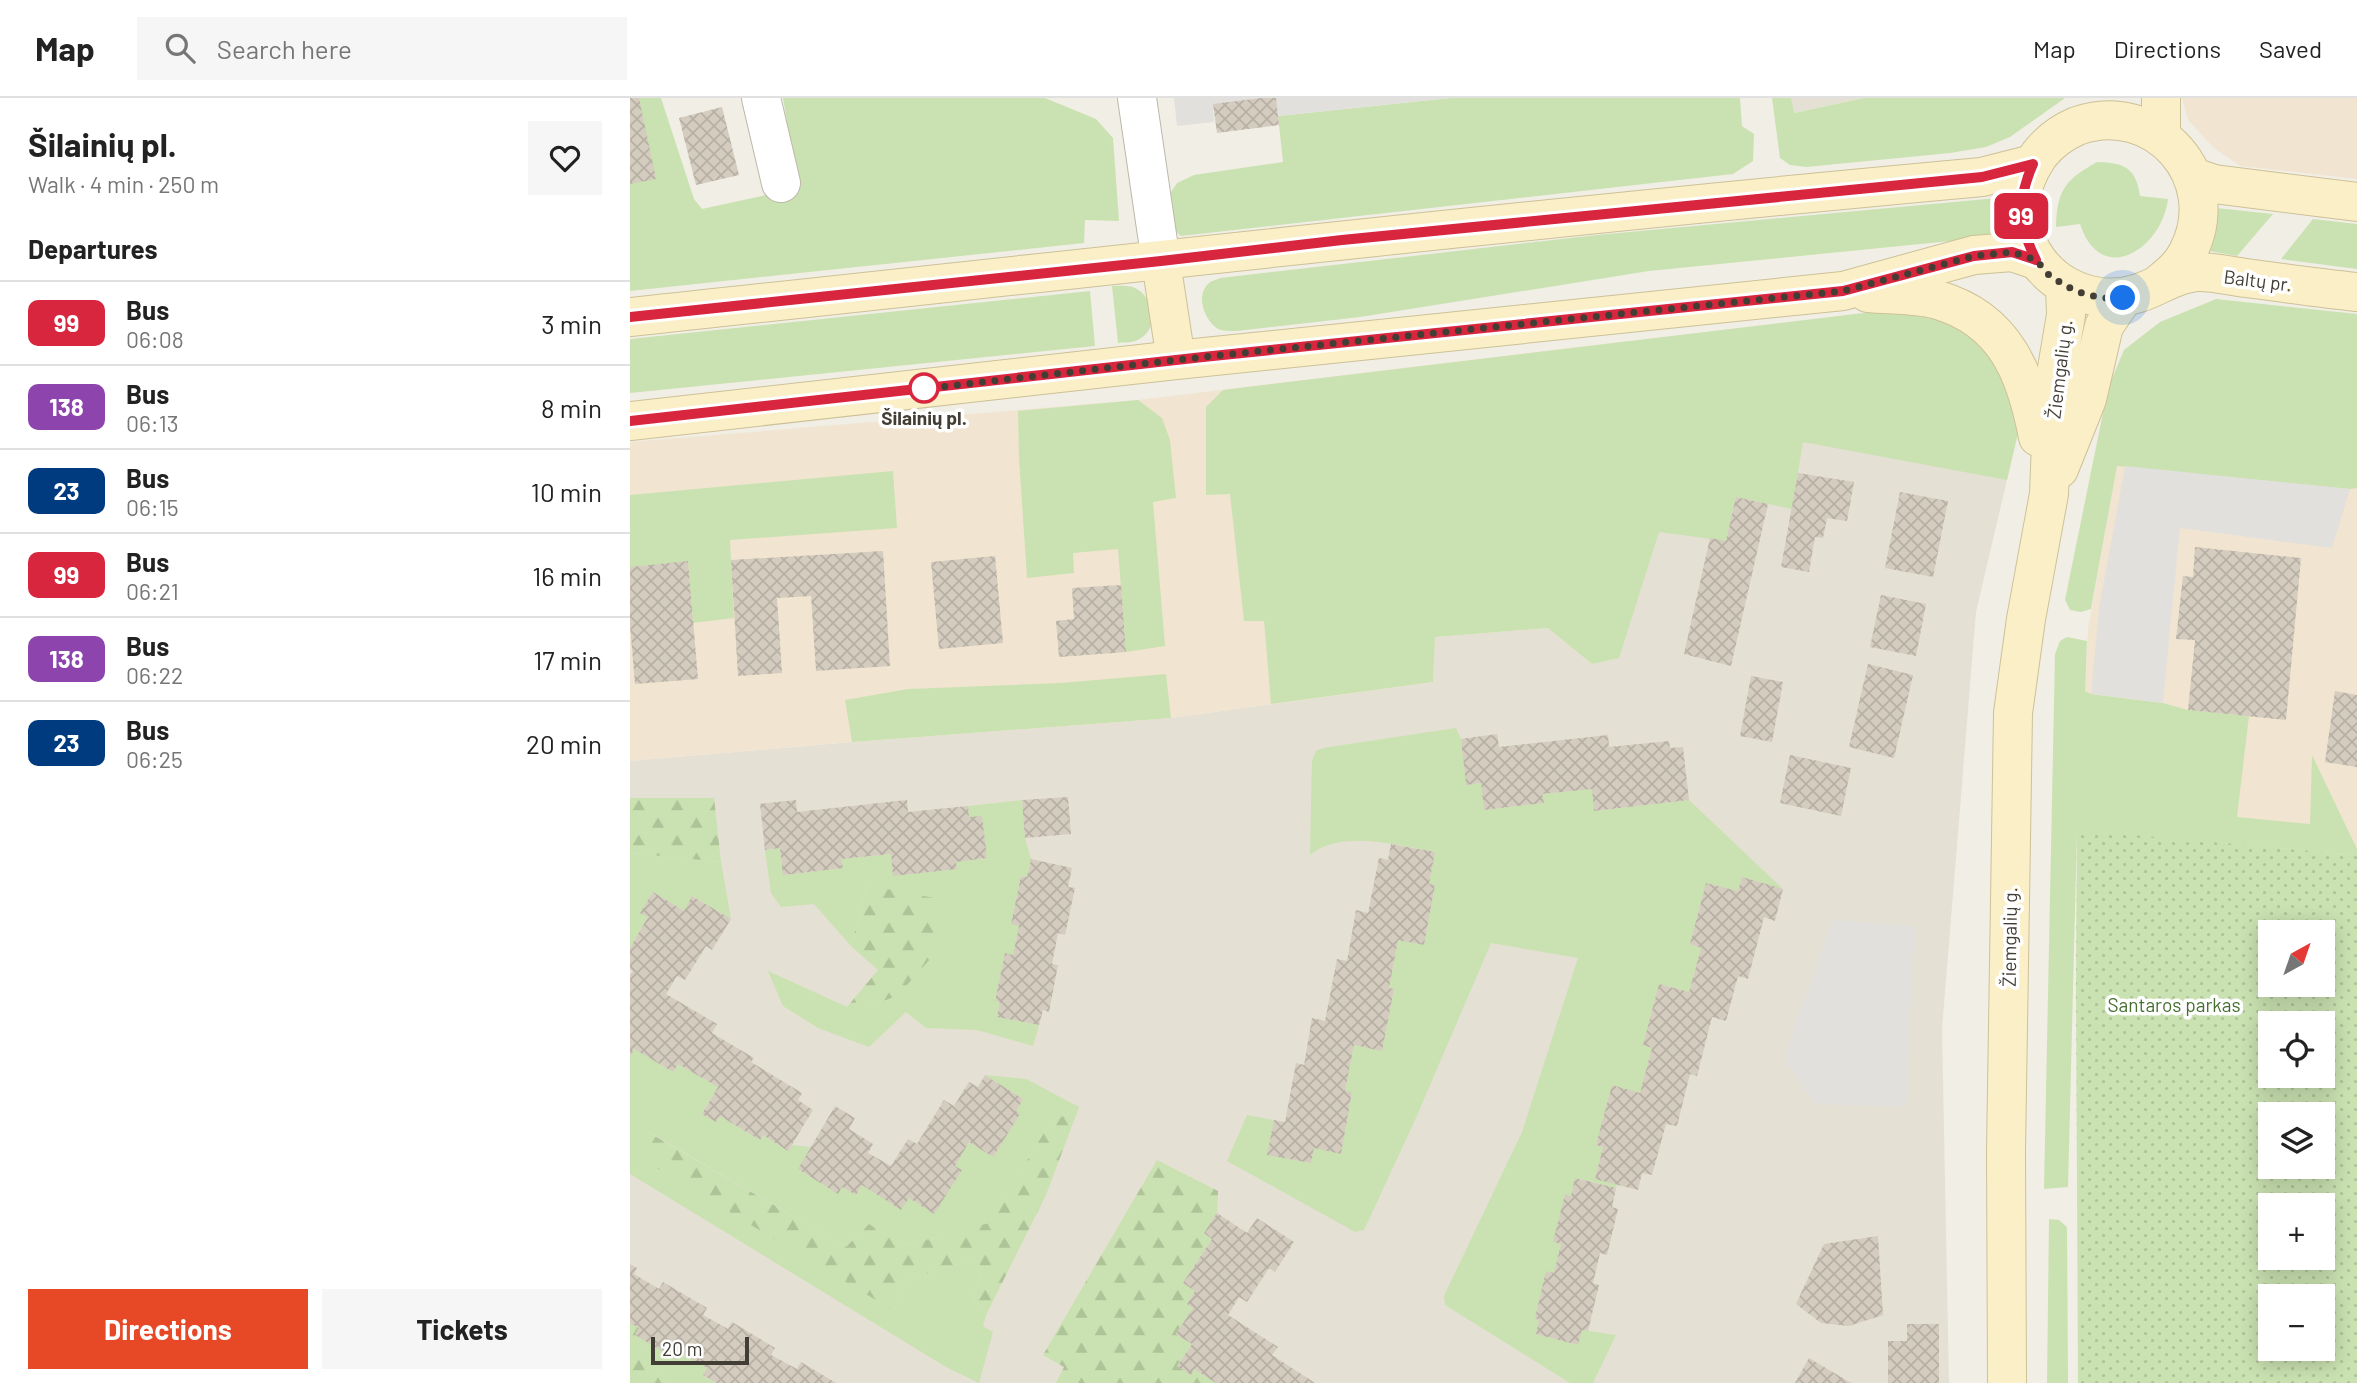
<!DOCTYPE html>
<html lang="en">
<head>
<meta charset="utf-8">
<style>
	:root { --surface:#fff; --page:#f6f6f6; --text:#222; --muted:#767676; --line:#e0e0e0; --accent:#e74826 }
	body { margin:0; font-family:Barlow,sans-serif; background:var(--page); color:var(--text); height:100vh; display:flex; flex-direction:column; font-size:26px; white-space:nowrap }
	* { box-sizing:border-box; margin:0 }
	p { font-size:23px; color:var(--muted) }
	.icon { flex:none; width:38px; height:38px; fill:none; stroke:currentColor; stroke-width:2; stroke-linecap:round; stroke-linejoin:round }
	.map { position:relative; flex:1; overflow:hidden }
	.drawer { display:flex; flex-direction:column; background:var(--surface); width:630px }
	.drawer>* { flex:none }
	.badge { padding:0 14px; border-radius:10px; font-size:24px; line-height:46px }
	.needle { width:46px; rotate:40deg }
	.fabs { position:absolute; left:1628px; top:822px; display:grid; gap:14px }
	.fabs a { display:grid; place-items:center; width:77px; height:77px; border-radius:0px; background:var(--surface); box-shadow:0 4px 18px #0003; font-size:35px }
	.scale { position:absolute; left:21px; bottom:18px; width:98px; box-sizing:border-box; padding-left:7px; border:4px solid #433e35; border-top:0; font-size:19px; line-height:24px; white-space:nowrap; color:#433e35; -webkit-text-stroke:5px #fff; paint-order:stroke }
	.you { position:absolute; width:35px; height:35px; margin:-18px; border:5px solid #fff; border-radius:50%; background:#1a73e8; box-shadow:0 0 0 10px #1a73e833 }
	.map>.badge { position:absolute; translate:-50% -50%; box-shadow:0 0 0 4px #fff }
	h2 { padding:0 28px; font-size:26px; line-height:63px }
	.round { display:grid; place-items:center; flex:none; width:74px; height:74px; border-radius:0px; background:var(--page) }
	.summary { display:flex; align-items:center; justify-content:space-between; height:119px; padding:0 28px }
	h1 { font-size:33px; font-weight:700; line-height:52px }
	.primary-button { display:flex; gap:14px; margin-top:auto; padding:14px 28px }
	.primary-button a { flex:1; height:80px; border-radius:0px; background:var(--accent); color:#fff; font-size:28px; font-weight:700; line-height:80px; text-align:center }
	.primary-button a+a { background:var(--page); color:var(--text) }
	ul { padding:0; list-style:none }
	li { display:flex; align-items:center; gap:21px; height:84px; padding:0 28px; border-top:2px solid var(--line) }
	li div { flex:1 }
	li b { display:block; font-size:26px }
	li em { font-style:normal }
	li .badge { min-width:77px; font-weight:700; text-align:center }
	header { display:flex; align-items:center; gap:42px; box-sizing:border-box; height:98px; padding:0 35px; background:var(--surface); border-bottom:2px solid var(--line) }
	header strong { font-size:33px }
	nav { display:flex; gap:38px; margin-inline-start:auto; font-size:24px }
	.search { width:490px; height:63px; background:var(--page); display:flex; align-items:center; gap:18px; box-sizing:border-box; padding:0 24px; border-radius:0px; color:var(--muted); font-size:26px }
	main { display:flex; flex:1; min-height:0 }
	.map>svg:first-child { display:block }
</style>
</head>
<body>
<header>
<strong>Map</strong>
<div class="search"><svg class="icon" aria-label="search" viewBox="0 0 24 24"><circle cx="10" cy="10" r="6"/><path d="M15 15l6 6"/></svg>Search here</div>
<nav><a>Map</a><a>Directions</a><a>Saved</a></nav>
</header>
<main>
<section class="drawer">
<div class="summary"><div><h1>Šilainių pl.</h1><p>Walk · 4 min · 250 m</p></div><a class="round"><svg class="icon" aria-label="heart" viewBox="0 0 24 24"><path d="M12 20l-8-8c-3-5 5-10 8-4 3-6 11-1 8 4z"/></svg></a></div>
<h2>Departures</h2>
<ul>
<li><span class="badge" style="background:#d7263d;color:#fff">99</span><div><b>Bus</b><p>06:08</p></div><em>3 min</em></li>
<li><span class="badge" style="background:#8e44ad;color:#fff">138</span><div><b>Bus</b><p>06:13</p></div><em>8 min</em></li>
<li><span class="badge" style="background:#003b80;color:#fff">23</span><div><b>Bus</b><p>06:15</p></div><em>10 min</em></li>
<li><span class="badge" style="background:#d7263d;color:#fff">99</span><div><b>Bus</b><p>06:21</p></div><em>16 min</em></li>
<li><span class="badge" style="background:#8e44ad;color:#fff">138</span><div><b>Bus</b><p>06:22</p></div><em>17 min</em></li>
<li><span class="badge" style="background:#003b80;color:#fff">23</span><div><b>Bus</b><p>06:25</p></div><em>20 min</em></li>
</ul>
<div class="primary-button"><a>Directions</a><a>Tickets</a></div>
</section>
<div class="map">
<svg width="1727" height="1285" viewBox="0 0 1727 1285">
	<defs>
		<pattern id="forest-firs" width="22" height="20" patternUnits="userSpaceOnUse" patternTransform="scale(1.75)"><rect width="22" height="20" fill="#cae2b1"/><path d="M5 1l3.5 6h-7zM16 11l3.5 6h-7z" fill="#afc399"/></pattern>
		<pattern id="park-dots" width="8" height="8" patternUnits="userSpaceOnUse" patternTransform="scale(1.75)"><rect width="8" height="8" fill="#cae2b1"/><path d="M2 2h.1M6 6h.1" fill="none" stroke="#afc399" stroke-width="1.8" stroke-linecap="round"/></pattern>
		<pattern id="building-cross-hatch" width="8" height="8" patternUnits="userSpaceOnUse" patternTransform="scale(1.75)"><rect width="8" height="8" fill="#d4ccbe"/><path d="M0 0l8 8M0 8l8-8" fill="none" stroke="#b7b0a4"/></pattern>
	</defs>
	<rect width="100%" height="100%" fill="#f1eee5"/>
	<g fill="#e4e0d3">
		<polygon points="1161,0 1234,0 1163,15"/>
		<polygon points="998,243 1388,335 1346,514 1312,931 1319,1285 0,1285 0,663 222,644 541,620 803,584 804,539 919,530 962,566"/>
	</g>
	<g fill="#f1e5d1">
		<polygon points="1552,0 1727,0 1727,81 1610,68 1584,50 1558,22"/>
		<polygon points="998,243 989,560 962,566 918,530 805,539 803,584 541,620 222,644 0,663 0,344 508,302"/>
		<polygon points="1727,293 1727,757 1447,732 1458,531 1490,350"/>
	</g>
	<g fill="#cae2b1">
		<polygon points="0,0 31,0 64,101 72,111 168,90 153,0 415,0 466,21 483,40 489,123 455,122 454,145 0,193"/>
		<polygon points="820,0 1110,0 1112,28 1124,36 1123,63 1103,76 551,138 539,127 537,100 547,85 564,77 653,64 648,18"/>
		<polygon points="1142,0 1161,0 1164,15 1234,0 1435,0 1380,39 1356,49 1320,55 1176,69 1160,67 1150,60"/>
		<path d="M1467 64C1494 65 1506 69 1510 98L1538 101C1532 151 1471 190 1450 126L1426 129C1427 92 1435 82 1467 64Z"/>
		<path d="M1378 99 1381 137 1019 173 730 219 606 233C600 233 593 233 588 231 574 222 565 197 579 185 582 182 587 182 590 180L967 137Z"/>
		<polygon points="1586,110 1643,116 1607,158 1574,152"/>
		<polygon points="1683,121 1727,126 1727,171 1651,161"/>
		<path d="M482 188C490 188 498 187 505 190 526 200 530 235 505 243 500 245 493 244 488 245Z"/>
		<polygon points="460,193 465,248 0,295 0,241"/>
		<polygon points="1586,201 1727,216 1727,390 1720,391 1487,368 1461,511 1451,514 1440,512 1435,502 1478,290 1494,252 1530,224"/>
		<polygon points="1267,211 1334,229 1369,264 1388,335 1377,382 1173,344 1162,411 1106,399 1096,443 1029,434 989,560 962,566 918,530 805,539 803,584 641,606 634,523 614,523 600,396 576,397 576,309 593,292"/>
		<polygon points="508,302 532,320 540,342 546,400 523,404 535,548 496,554 488,451 443,455 444,475 397,480 389,361 388,313"/>
		<polygon points="263,373 267,430 100,442 104,520 63,525 58,464 0,469 0,397"/>
		<polygon points="1437,539 1457,543 1455,593 1461,596 1533,605 1558,612 1619,618 1607,719 1680,726 1682,657 1727,751 1727,757 1447,733 1438,1089 1414,1091 1425,556 1430,543"/>
		<polygon points="536,576 541,620 222,644 215,602 278,591 431,585"/>
		<path d="M826 630 831 641 836 687 851 685 854 712 913 705 912 696 962 691 965 713 1059 702 1153 791 1112 780 1108 793 1076 785 1060 846 1071 850 1059 894 1029 886 1013 947 1022 950 1010 995 982 988 966 1047 973 1049 965 1080 987 1086 986 1090 946 1080 941 1098 935 1096 924 1144 931 1146 924 1175 916 1174 905 1220 909 1222 906 1236 947 1247 952 1232 986 1237 963 1285H940L815 1207 814 1198 892 1034 948 860 861 845 785 1022 734 1132 725 1134 597 1063 617 1017 644 1022 638 1057 681 1065 684 1050 711 1055 722 995 715 993 724 947 752 952 764 892 759 890 768 842 794 847 805 787 799 786 805 754C767 747 711 731 680 757L682 662 686 653 693 650Z"/>
		<polygon points="392,702 395,740 401,761 397,779 391,778 381,826 389,828 383,857 375,855 365,903 370,904 367,919 409,927 403,948 347,932 296,930 276,914 239,949 188,930 153,908 138,873 217,909 237,909 267,898 237,787 221,848 184,806 151,809 141,795 135,752 150,750 153,777 212,770 211,761 261,756 263,777 327,771 326,764 357,760 339,719 338,708"/>
		<polygon points="0,755 91,764 101,821 63,798 54,813 23,794 11,815 18,819 0,850"/>
		<polygon points="4,951 43,974 48,966 88,989 72,1015 86,1024 90,1018 130,1042 133,1037 158,1053 162,1047 180,1049 169,1072 208,1095 212,1089 226,1097 232,1087 271,1111 279,1100 304,1116 331,1072 325,1068 339,1044 363,1059 389,1016 386,1013 393,1001 355,977 396,981 449,1009 420,1025 359,1126 272,1148 239,1126 216,1149 17,1033 264,1213 275,1183 345,1160 352,1170 343,1204 356,1217 353,1228 363,1234 349,1285 316,1269 0,1076 0,956"/>
		<polygon points="1419,1121 1429,1122 1437,1129 1438,1285 1417,1285"/>
		<polygon points="5,1237 47,1261 51,1255 77,1270 73,1278 86,1285 37,1285"/>
	</g>
	<g fill="url(#forest-firs)">
		<polygon points="0,700 84,700 91,764 0,755"/>
		<polygon points="237,787 304,800 311,849 267,898 237,909 217,909 248,872 221,848"/>
		<polygon points="449,1009 416,1097 356,1217 343,1204 352,1170 345,1160 275,1183 264,1213 20,1066 16,1033 216,1149 239,1126 273,1148 359,1125 420,1025"/>
		<polygon points="527,1062 588,1093 587,1115 574,1135 582,1141 553,1185 565,1193 557,1205 563,1210 546,1236 562,1246 547,1268 561,1276 564,1271 586,1285 426,1285 434,1269 413,1257"/>
		<polygon points="0,1225 9,1230 5,1237 37,1285 0,1285"/>
	</g>
	<path fill="url(#park-dots)" fill-rule="evenodd" d="M1447 732 1727 757V1285H1448L1446 888ZM1640 835H1692V887H1640ZM1640 926H1692V978H1640ZM1640 1017H1692V1069H1640ZM1640 1108H1692V1160H1640ZM1640 1199H1692V1251H1640Z"/>
	<g fill="#e2e0dd">
		<polygon points="544,0 631,0 583,7 584,24 547,28"/>
		<polygon points="646,0 819,0 648,18"/>
		<polygon points="1495,368 1720,391 1702,450 1550,430 1533,605 1461,596 1469,510"/>
		<polygon points="1202,822 1284,828 1276,1009 1184,1006 1154,961"/>
	</g>
	<g fill="url(#building-cross-hatch)">
		<polygon points="0,0 9,0 26,81 0,86"/>
		<polygon points="631,0 646,0 649,27 587,35 583,6"/>
		<polygon points="92,9 109,77 66,87 49,20"/>
		<polygon points="1168,375 1224,384 1217,423 1197,420 1193,440 1185,439 1179,474 1151,469"/>
		<polygon points="1270,394 1318,403 1303,479 1255,470"/>
		<polygon points="1106,399 1138,406 1101,568 1054,556 1080,440 1096,443"/>
		<polygon points="1565,449 1671,460 1656,622 1558,612 1565,542 1546,541 1553,478 1563,479"/>
		<polygon points="253,453 260,568 186,573 181,498 147,500 152,575 108,578 101,462"/>
		<polygon points="365,458 373,545 309,551 301,464"/>
		<polygon points="58,463 68,581 5,586 0,527 0,469"/>
		<polygon points="491,487 496,554 429,559 426,523 444,521 442,490"/>
		<polygon points="1251,497 1296,506 1286,558 1240,549"/>
		<polygon points="1238,566 1283,577 1264,660 1219,649"/>
		<polygon points="1121,578 1153,584 1142,644 1110,638"/>
		<polygon points="1705,593 1727,597 1727,669 1695,664"/>
		<polygon points="867,636 869,649 978,637 979,649 1039,643 1040,650 1053,649 1059,702 964,713 962,691 912,696 914,705 854,712 851,685 836,687 831,641"/>
		<polygon points="1160,657 1221,670 1211,718 1150,705"/>
		<polygon points="438,699 441,736 395,740 392,702"/>
		<polygon points="166,702 167,714 277,702 278,714 338,708 339,719 352,718 357,760 326,764 327,771 263,778 261,756 211,761 213,770 153,777 150,750 135,752 130,706"/>
		<polygon points="761,746 805,754 799,786 805,787 794,847 768,842 759,890 764,891 752,953 724,947 715,993 722,994 711,1056 684,1050 681,1065 637,1057 644,1022 655,1024 666,965 674,967 682,920 695,923 707,861 717,863 726,812 738,815 749,760 758,762"/>
		<polygon points="401,761 442,770 438,789 445,790 435,837 428,835 422,866 428,867 419,914 413,912 409,927 367,919 370,904 365,903 375,855 383,857 389,828 381,826 391,778 397,779"/>
		<polygon points="1112,779 1153,791 1145,823 1134,819 1118,881 1108,878 1096,923 1082,919 1067,978 1060,976 1047,1028 1036,1026 1022,1077 1012,1075 1008,1092 965,1081 973,1049 966,1047 982,987 1010,995 1022,950 1013,947 1029,886 1059,894 1071,850 1060,846 1076,785 1108,793"/>
		<polygon points="23,794 54,813 62,798 101,821 82,852 76,848 55,882 47,878 36,896 87,926 82,935 124,960 121,964 172,995 168,1002 183,1012 158,1053 133,1037 130,1042 90,1018 86,1024 72,1016 88,989 48,966 43,974 4,951 0,959 0,877 3,873 0,871 0,850 18,819 10,815"/>
		<polygon points="355,977 393,1001 386,1013 390,1016 363,1059 339,1044 325,1068 332,1072 304,1116 279,1100 271,1112 232,1087 226,1097 212,1089 208,1096 168,1071 205,1008 225,1020 219,1031 243,1046 238,1055 261,1068 278,1041 287,1046 314,1002 324,1008 339,984 348,989"/>
		<polygon points="945,1080 986,1090 982,1109 988,1111 977,1157 970,1155 963,1185 969,1187 958,1233 952,1232 948,1247 906,1236 909,1222 905,1220 916,1173 924,1175 931,1146 923,1144 935,1096 941,1098"/>
		<polygon points="587,1115 617,1135 627,1120 664,1144 645,1174 639,1170 617,1204 609,1199 598,1217 648,1249 642,1257 685,1285 586,1285 564,1271 561,1277 547,1268 562,1246 546,1236 563,1210 557,1206 565,1193 553,1185 582,1141 574,1135"/>
		<polygon points="1248,1138 1253,1217 1219,1228 1191,1225 1166,1206 1194,1146"/>
		<polygon points="0,1166 7,1170 4,1176 29,1191 33,1184 77,1210 73,1217 98,1231 102,1224 145,1250 141,1257 167,1271 171,1264 206,1285 86,1285 73,1277 77,1270 51,1255 47,1262 5,1237 9,1230 0,1225"/>
		<polygon points="1277,1226 1309,1226 1309,1285 1258,1285 1258,1243 1277,1243"/>
		<polygon points="1179,1260 1221,1285 1165,1285"/>
	</g>
	<g fill="none" stroke-linecap="round" stroke-linejoin="round">
		<g stroke="#beb8ab" stroke-width="40">
			<g id="street">
				<polyline points="131,0 151,85"/>
				<polyline points="507,0 531,164"/>
			</g>
		</g>
		<g stroke="#cdc198" stroke-width="40">
			<g id="secondary">
				<polyline points="1531,0 1531,39"/>
				<polyline points="1563,79 1584,86 1727,104"/>
				<polyline points="531,164 546,262"/>
				<path d="M1530 185C1541 176 1552 167 1558 154 1596 80 1525 0 1447 28 1433 34 1419 44 1409 57 1395 77 1387 102 1392 127 1403 180 1457 212 1509 195 1528 189 1548 174 1569 174 1584 174 1601 178 1616 180 1653 185 1690 190 1727 194"/>
				<path d="M1238 195C1260 197 1287 196 1308 202 1376 222 1396 276 1408 339"/>
				<path d="M0 219C451 171 901 120 1352 79L1403 66"/>
				<polyline points="0,323 546,262 1213,193 1344,157 1382,154 1406,162"/>
				<polyline points="1429,371 1457,301 1474,228 1493,200"/>
				<polyline points="1377,1285 1376,1053 1383,615 1396,521 1419,396 1423,294 1436,217 1435,188"/>
			</g>
		</g>
		<use href="#street" stroke="#fff" stroke-width="38"/>
		<use href="#secondary" stroke="#faefc6" stroke-width="38"/>
	</g>
	<g fill="none" stroke-linecap="round" stroke-linejoin="round">
		<g stroke="#fff" stroke-width="16">
			<path id="line" d="M0 219 531 163 712 142 1352 79 1403 66C1387 102 1388 126 1406 162L1382 154 1344 158 1213 193 573 259 0 323"/>
		</g>
		<use href="#line" stroke="#d7263d" stroke-width="10"/>
		<polyline stroke="#433e35" stroke-width="7" stroke-dasharray="0 12.6" points="294,290 292,291 573,259 1213,193 1344,158 1382,154 1406,162 1419,177 1436,188 1454,196 1474,200 1493,200"/>
	</g>
	<circle fill="#fff" stroke="#d7263d" stroke-width="3.5" cx="294" cy="290" r="14"/>
	<g text-anchor="middle" dominant-baseline="central" stroke-width="7" stroke-linejoin="round" paint-order="stroke">
		<g font-size="19" fill="#433e35" stroke="#fff">
			<text transform="translate(1628 182) rotate(7)">Baltų pr.</text>
			<text transform="translate(1429 271) rotate(-83)">Žiemgalių g.</text>
			<text transform="translate(1379 839) rotate(-89)">Žiemgalių g.</text>
		</g>
		<g font-size="19" font-weight="bold" fill="#433e35" stroke="#fff">
			<text x="294" y="319">Šilainių pl.</text>
		</g>
		<g font-size="19" fill="#456f2e" stroke="#fff">
			<text x="1544" y="906">Santaros parkas</text>
		</g>
	</g>
</svg>
<div class="fabs">
<a><svg class="needle" viewBox="-14 -14 28 28"><path d="M0-13l5 13h-10z" fill="#e53935"/><path d="M0 13l5-13h-10z" fill="#767676"/></svg></a>
<a><svg class="icon" aria-label="locate" viewBox="0 0 24 24"><circle cx="12" cy="12" r="6"/><path d="M12 2v4M12 18v4M2 12h4M18 12h4"/></svg></a>
<a><svg class="icon" aria-label="layers" viewBox="0 0 24 24"><path d="M12 4l9 5-9 5-9-5zM3 14l9 5 9-5"/></svg></a>
<a>+</a>
<a>−</a>
</div>
<div class="scale">20 m</div>
<div class="you" style="left:1493px;top:200px"></div>
<b class="badge" style="left:1391px;top:118px;background:#d7263d;color:#fff">99</b>
</div>
</main>
</body>
</html>
